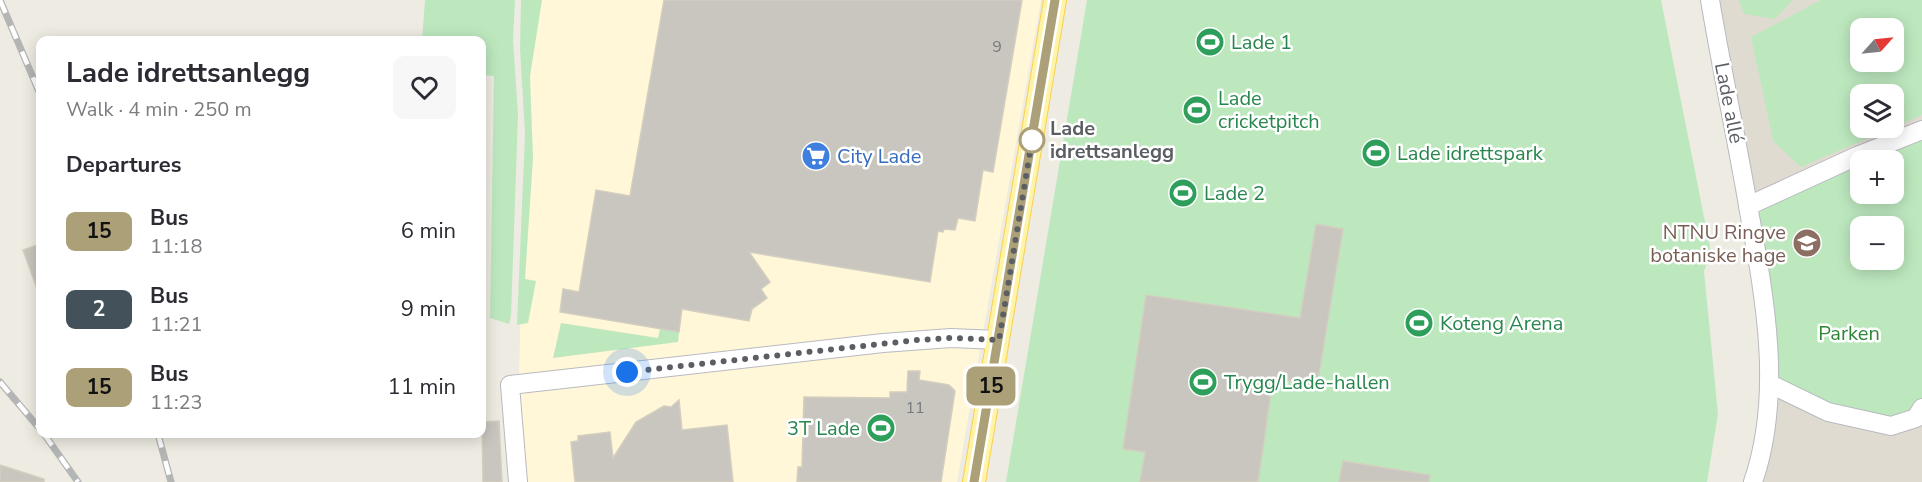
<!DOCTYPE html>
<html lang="en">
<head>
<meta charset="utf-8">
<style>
	:root { --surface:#fff; --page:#f7f7f7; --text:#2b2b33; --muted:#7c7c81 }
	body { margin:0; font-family:"Nunito Sans",sans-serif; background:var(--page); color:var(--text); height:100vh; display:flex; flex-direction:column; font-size:22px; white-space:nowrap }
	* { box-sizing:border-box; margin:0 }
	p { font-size:20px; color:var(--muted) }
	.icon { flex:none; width:33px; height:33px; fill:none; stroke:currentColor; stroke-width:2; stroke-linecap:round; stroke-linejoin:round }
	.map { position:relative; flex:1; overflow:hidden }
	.sheet { position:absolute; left:36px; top:36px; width:450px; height:402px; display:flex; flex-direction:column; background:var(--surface); border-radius:12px; box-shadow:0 3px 15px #0003 }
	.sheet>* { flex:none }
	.badge { padding:0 12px; border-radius:9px; font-size:21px; line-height:39px }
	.needle { width:39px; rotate:63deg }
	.buttons { position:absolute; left:1850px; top:18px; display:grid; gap:12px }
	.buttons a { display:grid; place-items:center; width:54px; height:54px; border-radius:12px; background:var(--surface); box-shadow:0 3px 15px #0003; font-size:30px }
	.you { position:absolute; width:30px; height:30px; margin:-15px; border:4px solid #fff; border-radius:50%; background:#1a73e8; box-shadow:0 0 0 9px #1a73e833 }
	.map>.badge { position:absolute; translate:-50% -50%; box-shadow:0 0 0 3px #fff }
	h2 { padding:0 30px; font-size:22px; line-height:54px }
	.round { display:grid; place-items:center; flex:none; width:63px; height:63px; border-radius:12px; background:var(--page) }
	.summary { display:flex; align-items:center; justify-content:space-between; height:102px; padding:0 30px }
	h1 { font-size:28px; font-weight:700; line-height:45px }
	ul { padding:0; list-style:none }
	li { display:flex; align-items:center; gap:18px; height:78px; padding:0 30px }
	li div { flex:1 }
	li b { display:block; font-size:22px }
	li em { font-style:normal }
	li .badge { min-width:66px; font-weight:700; text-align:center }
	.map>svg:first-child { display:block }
</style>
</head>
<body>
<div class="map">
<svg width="1922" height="482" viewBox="0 0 1922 482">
	<rect width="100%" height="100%" fill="#eeece2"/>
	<polygon fill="#fff7d7" points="537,0 1041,0 957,482 524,482 519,376 527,71"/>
	<path fill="#dfdbd1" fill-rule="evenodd" d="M1713 0H1922V482H1753L1770 384ZM1860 28H1893V62H1860ZM1860 94H1893V128H1860ZM1860 160H1893V194H1860ZM1860 226H1893V260H1860Z"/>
	<g fill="#bde8be" fill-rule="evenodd">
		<polygon points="425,0 515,0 513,40 518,115 511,316 509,324 490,318 494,76 482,75 482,40 422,40"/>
		<polygon points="521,0 542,0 530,76 533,158 525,279 536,281 528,323 517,325 525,134 520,49"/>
		<polygon points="1087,0 1661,0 1711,252 1704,271 1718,414 1707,482 1006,482"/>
		<polygon points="1739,0 1793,0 1775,19 1744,14"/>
		<path d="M1821 0H1922V115L1801 167 1773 141 1751 37ZM1860 28H1893V62H1860ZM1860 94H1893V128H1860Z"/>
		<path d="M1922 135V398L1912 414 1891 421 1830 409 1778 384 1776 323 1755 218 1777 195 1860 161V194H1893V160H1860ZM1860 226H1893V260H1860Z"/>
		<polygon points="561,323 658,338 660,329 679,332 678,342 553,358"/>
	</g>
	<g fill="#c9c6bf" stroke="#d3cec0" stroke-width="1.5">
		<polygon points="664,0 1022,0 993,172 983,170 975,221 958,218 955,230 944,229 943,232 938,231 930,282 749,252 770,282 761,289 767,298 752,309 749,321 682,309 679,332 560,312 563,289 579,292 596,190 630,196"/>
		<polygon points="1316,224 1343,229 1317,386 1273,378 1258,482 1140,482 1145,452 1123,449 1146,295 1300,318"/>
		<polygon points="40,244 40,294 39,294 23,250"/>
		<polygon points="908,371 920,371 919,380 949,385 955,391 941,482 797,482 798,467 802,467 804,397 890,398 890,392 907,392"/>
		<polygon points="679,400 682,430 727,425 733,482 575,482 571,442 578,441 578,436 610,432 613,458 636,422 664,406 671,407"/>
		<polygon points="499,421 502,482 483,482 482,422"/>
		<polygon points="1343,461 1430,475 1429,482 1339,482"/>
		<polygon points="0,465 44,479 44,482 0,482"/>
	</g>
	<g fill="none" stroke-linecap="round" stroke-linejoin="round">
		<g stroke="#b8bac0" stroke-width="20">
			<g id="minor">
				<path d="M1710 0C1722 71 1737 141 1749 211 1765 299 1783 395 1753 482"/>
				<polyline points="1748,206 1857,156 1922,130"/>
				<polyline points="1770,384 1828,412 1891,426 1916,418 1922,408"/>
				<polyline points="518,482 510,385 883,343 951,338 998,340"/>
			</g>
		</g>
		<g stroke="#f9cf50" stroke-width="24">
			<polyline id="major" points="974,482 1055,0"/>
		</g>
		<use href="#minor" stroke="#fff" stroke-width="18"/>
		<use href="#major" stroke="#fff3a7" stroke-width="22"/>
		<g stroke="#b4b5b5" stroke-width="7">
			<g id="rail">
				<polyline points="0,0 40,94"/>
				<polyline points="0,382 40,429"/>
				<polyline points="44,434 78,482"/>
				<polyline points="158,434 171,482"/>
			</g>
		</g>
		<use href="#rail" stroke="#fff" stroke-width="4.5" stroke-dasharray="14" stroke-linecap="butt"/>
	</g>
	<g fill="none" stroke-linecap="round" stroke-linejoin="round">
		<g stroke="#fff" stroke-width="14">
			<polyline id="line" points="974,482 1055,0"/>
		</g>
		<use href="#line" stroke="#aba077" stroke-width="9"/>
		<polyline stroke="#5b5f64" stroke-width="6" stroke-dasharray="0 10.8" points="627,372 917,340 951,338 999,340 1032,140"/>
	</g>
	<defs>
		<g id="stadium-disc" transform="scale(1.5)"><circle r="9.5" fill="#2e9e5b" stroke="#fff"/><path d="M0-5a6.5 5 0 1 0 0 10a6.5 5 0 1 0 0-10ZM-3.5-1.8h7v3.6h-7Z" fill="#fff"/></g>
		<g id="supermarket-disc" transform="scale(1.5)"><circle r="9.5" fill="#3f7fe0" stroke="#fff"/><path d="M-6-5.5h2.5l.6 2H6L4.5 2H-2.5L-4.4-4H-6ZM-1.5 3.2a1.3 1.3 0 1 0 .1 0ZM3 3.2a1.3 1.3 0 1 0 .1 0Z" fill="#fff"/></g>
		<g id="university-disc" transform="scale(1.5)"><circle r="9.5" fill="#8d6e63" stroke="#fff"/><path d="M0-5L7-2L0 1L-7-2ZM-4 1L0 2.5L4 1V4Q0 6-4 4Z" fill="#fff"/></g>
	</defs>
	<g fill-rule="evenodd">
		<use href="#stadium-disc" x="1210" y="42"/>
		<use href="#stadium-disc" x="1197" y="110"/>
		<use href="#stadium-disc" x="1376" y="153"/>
		<use href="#supermarket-disc" x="816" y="156"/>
		<use href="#stadium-disc" x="1183" y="193"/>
		<use href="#university-disc" x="1807" y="243"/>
		<use href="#stadium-disc" x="1419" y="323"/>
		<use href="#stadium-disc" x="1203" y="382"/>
		<use href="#stadium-disc" x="881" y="428"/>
	</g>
	<circle fill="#fff" stroke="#aba077" stroke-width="3" cx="1032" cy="140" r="12"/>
	<g text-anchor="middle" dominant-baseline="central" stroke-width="5" stroke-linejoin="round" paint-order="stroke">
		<g font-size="16" fill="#76797b">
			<text x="997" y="47">9</text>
			<text x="915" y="408">11</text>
		</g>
		<g font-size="20" fill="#27864d" stroke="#fff" text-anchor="start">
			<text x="1231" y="42">Lade 1</text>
			<text x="1218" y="98">Lade<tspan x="1218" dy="23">cricketpitch</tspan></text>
			<text x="1397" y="153">Lade idrettspark</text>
			<text x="1204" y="193">Lade 2</text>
			<text x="1440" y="323">Koteng Arena</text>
			<text x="1224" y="382">Trygg/Lade-hallen</text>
			<text x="860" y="428" text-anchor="end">3T Lade</text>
		</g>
		<g font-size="20" fill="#5b5f64" stroke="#fff">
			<text transform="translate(1729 103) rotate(79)">Lade allé</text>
		</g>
		<g font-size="20" font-weight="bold" fill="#5b5f64" stroke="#fff" text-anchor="start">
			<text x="1050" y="128">Lade<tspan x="1050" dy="23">idrettsanlegg</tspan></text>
		</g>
		<g font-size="20" fill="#366cbe" stroke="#fff" text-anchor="start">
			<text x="837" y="156">City Lade</text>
		</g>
		<g font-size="20" fill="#785e54" stroke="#fff" text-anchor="end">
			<text x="1786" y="232">NTNU Ringve<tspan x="1786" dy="23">botaniske hage</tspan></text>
		</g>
		<g font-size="20" fill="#2f8636" stroke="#fff">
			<text x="1849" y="333">Parken</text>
		</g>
	</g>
</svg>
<div class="buttons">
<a><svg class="needle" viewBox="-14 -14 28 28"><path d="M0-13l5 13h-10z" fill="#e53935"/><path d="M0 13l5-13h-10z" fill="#7c7c81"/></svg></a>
<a><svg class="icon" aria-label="layers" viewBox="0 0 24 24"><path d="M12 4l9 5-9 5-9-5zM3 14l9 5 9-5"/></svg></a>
<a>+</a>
<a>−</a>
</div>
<div class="you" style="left:627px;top:372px"></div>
<b class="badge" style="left:991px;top:386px;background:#aba077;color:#111">15</b>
<section class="sheet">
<div class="summary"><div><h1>Lade idrettsanlegg</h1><p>Walk · 4 min · 250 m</p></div><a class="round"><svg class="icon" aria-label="heart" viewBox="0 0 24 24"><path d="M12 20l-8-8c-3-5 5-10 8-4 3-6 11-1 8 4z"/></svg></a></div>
<h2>Departures</h2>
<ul>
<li><span class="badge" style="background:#aba077;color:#111">15</span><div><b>Bus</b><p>11:18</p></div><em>6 min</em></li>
<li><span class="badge" style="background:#43525a;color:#fff">2</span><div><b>Bus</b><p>11:21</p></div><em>9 min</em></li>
<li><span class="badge" style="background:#aba077;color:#111">15</span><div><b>Bus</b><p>11:23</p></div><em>11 min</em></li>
</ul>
</section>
</div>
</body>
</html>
